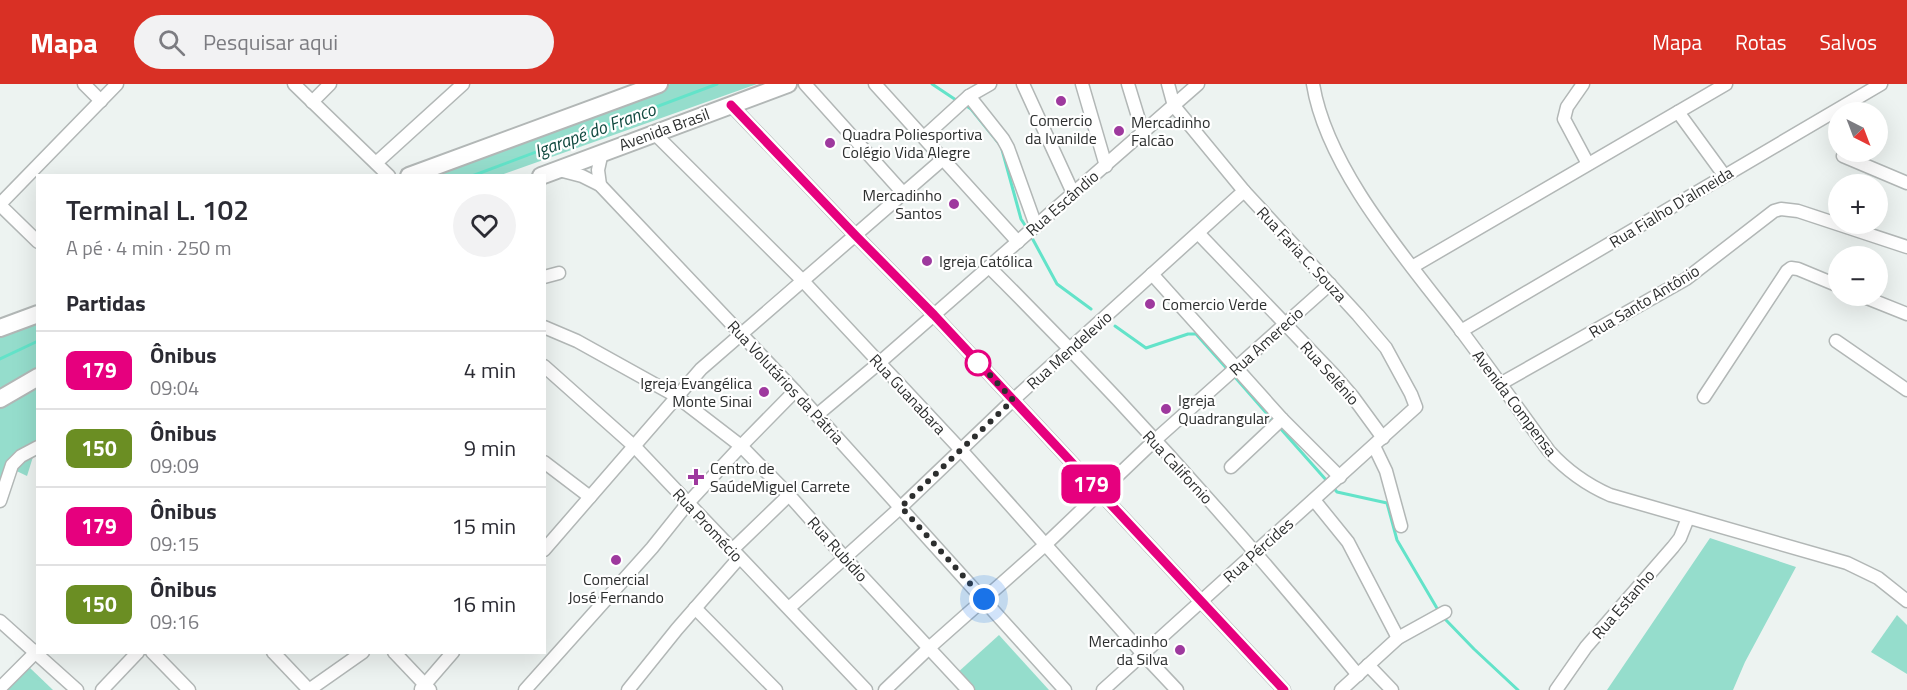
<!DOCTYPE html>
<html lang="pt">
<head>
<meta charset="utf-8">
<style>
	:root { --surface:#fff; --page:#f2f2f3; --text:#2b2b33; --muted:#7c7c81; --line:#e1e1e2; --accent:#d93025 }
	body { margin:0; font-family:"Titillium Web",sans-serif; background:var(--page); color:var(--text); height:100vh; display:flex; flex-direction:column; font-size:22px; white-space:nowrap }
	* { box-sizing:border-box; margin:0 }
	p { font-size:20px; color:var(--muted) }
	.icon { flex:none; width:33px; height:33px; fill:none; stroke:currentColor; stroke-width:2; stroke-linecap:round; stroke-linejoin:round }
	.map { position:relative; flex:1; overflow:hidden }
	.drawer { position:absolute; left:36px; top:90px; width:510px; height:480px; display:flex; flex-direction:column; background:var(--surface); border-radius:0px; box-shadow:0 6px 24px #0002 }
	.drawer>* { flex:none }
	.badge { padding:0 12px; border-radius:9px; font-size:21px; line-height:39px }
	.needle { width:39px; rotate:138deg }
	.controls { position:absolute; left:1828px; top:18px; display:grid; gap:12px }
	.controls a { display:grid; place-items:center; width:60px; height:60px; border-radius:50%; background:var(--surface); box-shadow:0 6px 24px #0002; font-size:30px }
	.you { position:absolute; width:30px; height:30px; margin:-15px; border:4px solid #fff; border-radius:50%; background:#1a73e8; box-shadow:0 0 0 9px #1a73e833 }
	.map>.badge { position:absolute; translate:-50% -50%; box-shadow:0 0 0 3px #fff }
	h2 { padding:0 30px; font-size:22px; line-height:54px }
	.round { display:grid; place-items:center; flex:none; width:63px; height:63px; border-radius:32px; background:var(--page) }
	.headline { display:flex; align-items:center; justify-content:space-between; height:102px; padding:0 30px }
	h1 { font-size:28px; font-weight:600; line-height:45px }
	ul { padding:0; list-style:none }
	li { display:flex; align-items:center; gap:18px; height:78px; padding:0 30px; border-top:2px solid var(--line) }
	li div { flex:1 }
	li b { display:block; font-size:22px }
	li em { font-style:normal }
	li .badge { min-width:66px; font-weight:700; text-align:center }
	header { display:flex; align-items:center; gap:36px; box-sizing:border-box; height:84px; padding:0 30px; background:var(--accent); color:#fff }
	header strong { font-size:28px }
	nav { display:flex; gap:33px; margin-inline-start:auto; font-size:21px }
	.search { width:420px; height:54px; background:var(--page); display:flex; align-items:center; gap:15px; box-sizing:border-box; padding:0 21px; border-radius:33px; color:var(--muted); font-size:22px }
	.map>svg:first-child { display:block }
</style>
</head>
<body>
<header>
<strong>Mapa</strong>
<div class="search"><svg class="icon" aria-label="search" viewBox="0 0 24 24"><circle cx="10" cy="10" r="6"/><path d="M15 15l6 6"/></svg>Pesquisar aqui</div>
<nav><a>Mapa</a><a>Rotas</a><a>Salvos</a></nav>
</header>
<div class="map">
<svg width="1907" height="606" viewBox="0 0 1907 606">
	<rect width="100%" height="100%" fill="#edf3f1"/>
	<g fill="#95ddcc">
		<polygon points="670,0 757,0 501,91 420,92"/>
		<polygon points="37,233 37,360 27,392 6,382 0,395 0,247"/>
		<polygon points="1710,454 1796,483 1745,578 1733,606 1607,606"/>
		<polygon points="1897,531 1907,541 1907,590 1871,568"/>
		<polygon points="999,551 1049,606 971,606 956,590"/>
		<polygon points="29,583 53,606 7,606"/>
	</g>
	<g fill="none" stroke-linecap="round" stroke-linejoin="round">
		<g stroke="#63e3c9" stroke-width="3">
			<polyline points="932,0 959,18"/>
			<polyline points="965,21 971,25 1001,62 1021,135 1028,146"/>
			<polyline points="472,92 717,0"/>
			<polyline points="1031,152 1057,200 1091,225"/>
			<polyline points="1115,242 1146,264 1188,250 1196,250 1229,287"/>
			<polyline points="0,275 38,257"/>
			<polyline points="1234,292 1275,339"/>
			<polyline points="1280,344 1327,397"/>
			<polyline points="1332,402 1337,408 1387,419 1397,456 1438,526"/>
			<polyline points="1444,534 1474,565 1518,606"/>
		</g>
		<g stroke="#b2b7b6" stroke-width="15">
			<g id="minor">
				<polyline points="84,0 101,17"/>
				<polyline points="294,0 389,92"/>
				<polyline points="805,0 904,110"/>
				<polyline points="875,0 1018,158"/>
				<polyline points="1023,0 1073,109"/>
				<polyline points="1082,0 1106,82"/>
				<polyline points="1128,0 1143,49"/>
				<path d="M1313 0C1327 86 1408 177 1460 245 1490 285 1519 326 1549 367 1567 387 1585 400 1610 411L1847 479 1878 494 1907 517"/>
				<polyline points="1583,0 1567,23 1564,35 1588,80"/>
				<polyline points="969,12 1003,55 1008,64 1036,142"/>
				<polyline points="312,18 330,0"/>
				<polyline points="731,21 856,152 934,231 1284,606"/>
				<polyline points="1678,28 1724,91"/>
				<polyline points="654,49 803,197 961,366 1143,570 1177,606"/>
				<polyline points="924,53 969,12 990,0"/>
				<polyline points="1843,72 1907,99"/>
				<polyline points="376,79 463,0"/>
				<polyline points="559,86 582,92 600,101 795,307 1065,606"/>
				<polyline points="600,101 598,86 602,68"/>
				<polyline points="0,120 117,0"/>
				<polyline points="0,121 38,158"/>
				<polyline points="1198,149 1334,291 1353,313 1383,354"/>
				<path d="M989 183C1119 312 1242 449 1358 591"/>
				<polyline points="1412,183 1726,0"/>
				<polyline points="1152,190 1282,335 1340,393"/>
				<polyline points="544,193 559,189"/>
				<polyline points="1862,212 1907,230"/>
				<polyline points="544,243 577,257 676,312 741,362 789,411 845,474 968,606"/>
				<polyline points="1461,247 1881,0"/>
				<polyline points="1836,257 1907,306"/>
				<polyline points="544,282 635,363 866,606"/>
				<polyline points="1500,300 1686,195 1774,127 1781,125 1798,127 1907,163"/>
				<polyline points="1704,313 1787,187 1791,184 1798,185 1839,202"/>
				<polyline points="817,331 879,279 1198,0"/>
				<polyline points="1374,362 1386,387 1401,442"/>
				<polyline points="544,378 590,413"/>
				<polyline points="1231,383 1282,335"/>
				<polyline points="1314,416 1348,458 1398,554"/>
				<polyline points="0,417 12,381 21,372 38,363"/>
				<polyline points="544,466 701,285 943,75"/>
				<polyline points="732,466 789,411"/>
				<polyline points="695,524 776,606"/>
				<polyline points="789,524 901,423 1013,316 1244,107"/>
				<polyline points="0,537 77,606"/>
				<polyline points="152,568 189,606"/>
				<polyline points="273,568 309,606"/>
				<polyline points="394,568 430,606"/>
				<polyline points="1368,581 1392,606"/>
				<polyline points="0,604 38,566"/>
				<polyline points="421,605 453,568"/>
				<polyline points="102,606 138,568"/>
				<polyline points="309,606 363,568"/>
				<polyline points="525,606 652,464 688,419 741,362 795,307"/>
				<polyline points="628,606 677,545 739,474"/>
				<polyline points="885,606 930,563 1045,461 1154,357 1330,200"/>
				<polyline points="1103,606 1416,323 1411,310 1386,264 1358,231 1244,107 1174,22 1168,0"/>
				<polyline points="1341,606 1398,554 1445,528"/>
				<polyline points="1556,606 1586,563 1673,463 1680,454 1688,434"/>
			</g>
		</g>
		<g stroke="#b2b7b6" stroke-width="20">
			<g id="highway">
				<polyline points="409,92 659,0"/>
				<polyline points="541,92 788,0"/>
				<polyline points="0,244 38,230"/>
				<polyline points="0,315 38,293"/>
			</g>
		</g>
		<use href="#minor" stroke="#fff" stroke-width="12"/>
		<use href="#highway" stroke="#fff" stroke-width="16"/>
	</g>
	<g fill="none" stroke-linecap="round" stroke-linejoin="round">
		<g stroke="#fff" stroke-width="14">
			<polyline id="line" points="731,21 856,152 934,231 1284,606"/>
		</g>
		<use href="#line" stroke="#e6007e" stroke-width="9"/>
		<polyline stroke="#2d2f2f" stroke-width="6" stroke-dasharray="0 10.8" points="978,279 977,277 1013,316 901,423 984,515"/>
	</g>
	<g fill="#9e399e" stroke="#fff" stroke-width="2">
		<circle cx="1061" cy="17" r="6"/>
		<circle cx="1119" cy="47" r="6"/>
		<circle cx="830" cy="59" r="6"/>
		<circle cx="954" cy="120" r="6"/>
		<circle cx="927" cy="177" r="6"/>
		<circle cx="1150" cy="220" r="6"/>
		<circle cx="764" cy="308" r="6"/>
		<circle cx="1166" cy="325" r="6"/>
		<path d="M693 384h6v6h6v6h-6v6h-6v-6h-6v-6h6z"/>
		<circle cx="616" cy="476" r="6"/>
		<circle cx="1180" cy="566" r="6"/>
	</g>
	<circle fill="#fff" stroke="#e6007e" stroke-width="3" cx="978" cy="279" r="12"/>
	<g text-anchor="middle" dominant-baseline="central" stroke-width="4.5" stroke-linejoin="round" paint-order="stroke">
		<g font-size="16" fill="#2d2f2f" stroke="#fff" text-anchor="start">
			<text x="1061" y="36" text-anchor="middle">Comercio<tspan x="1061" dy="18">da Ivanilde</tspan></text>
			<text x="1131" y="38">Mercadinho<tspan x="1131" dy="18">Falcão</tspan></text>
			<text x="842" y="50">Quadra Poliesportiva<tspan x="842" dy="18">Colégio Vida Alegre</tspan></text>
			<text x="942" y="111" text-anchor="end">Mercadinho<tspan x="942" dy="18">Santos</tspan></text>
			<text x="939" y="177">Igreja Católica</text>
			<text x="1162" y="220">Comercio Verde</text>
			<text x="752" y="299" text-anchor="end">Igreja Evangélica<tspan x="752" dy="18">Monte Sinai</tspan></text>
			<text x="1178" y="316">Igreja<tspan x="1178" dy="18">Quadrangular</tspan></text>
			<text x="710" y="384">Centro de<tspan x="710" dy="18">SaúdeMiguel Carrete</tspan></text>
			<text x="616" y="495" text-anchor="middle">Comercial<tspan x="616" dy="18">José Fernando</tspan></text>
			<text x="1168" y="557" text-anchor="end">Mercadinho<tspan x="1168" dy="18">da Silva</tspan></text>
		</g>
		<g font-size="16" fill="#2d2f2f" stroke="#fff">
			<text transform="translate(664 45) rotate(-20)">Avenida Brasil</text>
			<text transform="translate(1062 119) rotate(-41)">Rua Escândio</text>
			<text transform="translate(1671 123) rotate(-31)">Rua Fialho D'almeida</text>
			<text transform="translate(1302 170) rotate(47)">Rua Faria C. Souza</text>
			<text transform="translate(1644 217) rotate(-31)">Rua Santo Antônio</text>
			<text transform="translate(1266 257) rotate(-42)">Rua Amerecio</text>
			<text transform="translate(1069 266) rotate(-42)">Rua Mendelevio</text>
			<text transform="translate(1330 289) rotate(48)">Rua Selênio</text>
			<text transform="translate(786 298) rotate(47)">Rua Volutários da Pátria</text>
			<text transform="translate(908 310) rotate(47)">Rua Guanabara</text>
			<text transform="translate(1515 319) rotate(53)">Avenida Compensa</text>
			<text transform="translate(1178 383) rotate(47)">Rua Californio</text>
			<text transform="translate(708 441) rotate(47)">Rua Promécio</text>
			<text transform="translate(838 465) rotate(48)">Rua Rubidio</text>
			<text transform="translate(1258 466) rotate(-42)">Rua Pércides</text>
			<text transform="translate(1623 520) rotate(-49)">Rua Estanho</text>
		</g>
		<g font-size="18" font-style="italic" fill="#10493f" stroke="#fff">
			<text transform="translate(595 46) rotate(-20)">Igarapé do Franco</text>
		</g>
	</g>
</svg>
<div class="controls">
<a><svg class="needle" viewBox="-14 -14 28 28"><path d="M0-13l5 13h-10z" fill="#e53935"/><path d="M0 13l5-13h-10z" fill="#7c7c81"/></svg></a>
<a>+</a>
<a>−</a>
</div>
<div class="you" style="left:984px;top:515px"></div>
<b class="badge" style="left:1091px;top:400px;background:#e6007e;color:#fff">179</b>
<section class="drawer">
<div class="headline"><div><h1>Terminal L. 102</h1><p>A pé · 4 min · 250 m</p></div><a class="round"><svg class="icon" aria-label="heart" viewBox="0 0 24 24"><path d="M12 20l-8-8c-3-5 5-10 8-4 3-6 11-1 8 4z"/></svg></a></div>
<h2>Partidas</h2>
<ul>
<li><span class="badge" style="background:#e6007e;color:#fff">179</span><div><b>Ônibus</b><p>09:04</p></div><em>4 min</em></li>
<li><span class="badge" style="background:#6b8e23;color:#fff">150</span><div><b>Ônibus</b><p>09:09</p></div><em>9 min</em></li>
<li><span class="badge" style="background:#e6007e;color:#fff">179</span><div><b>Ônibus</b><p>09:15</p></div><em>15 min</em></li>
<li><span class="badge" style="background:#6b8e23;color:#fff">150</span><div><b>Ônibus</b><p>09:16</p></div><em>16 min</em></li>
</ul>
</section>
</div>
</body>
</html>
